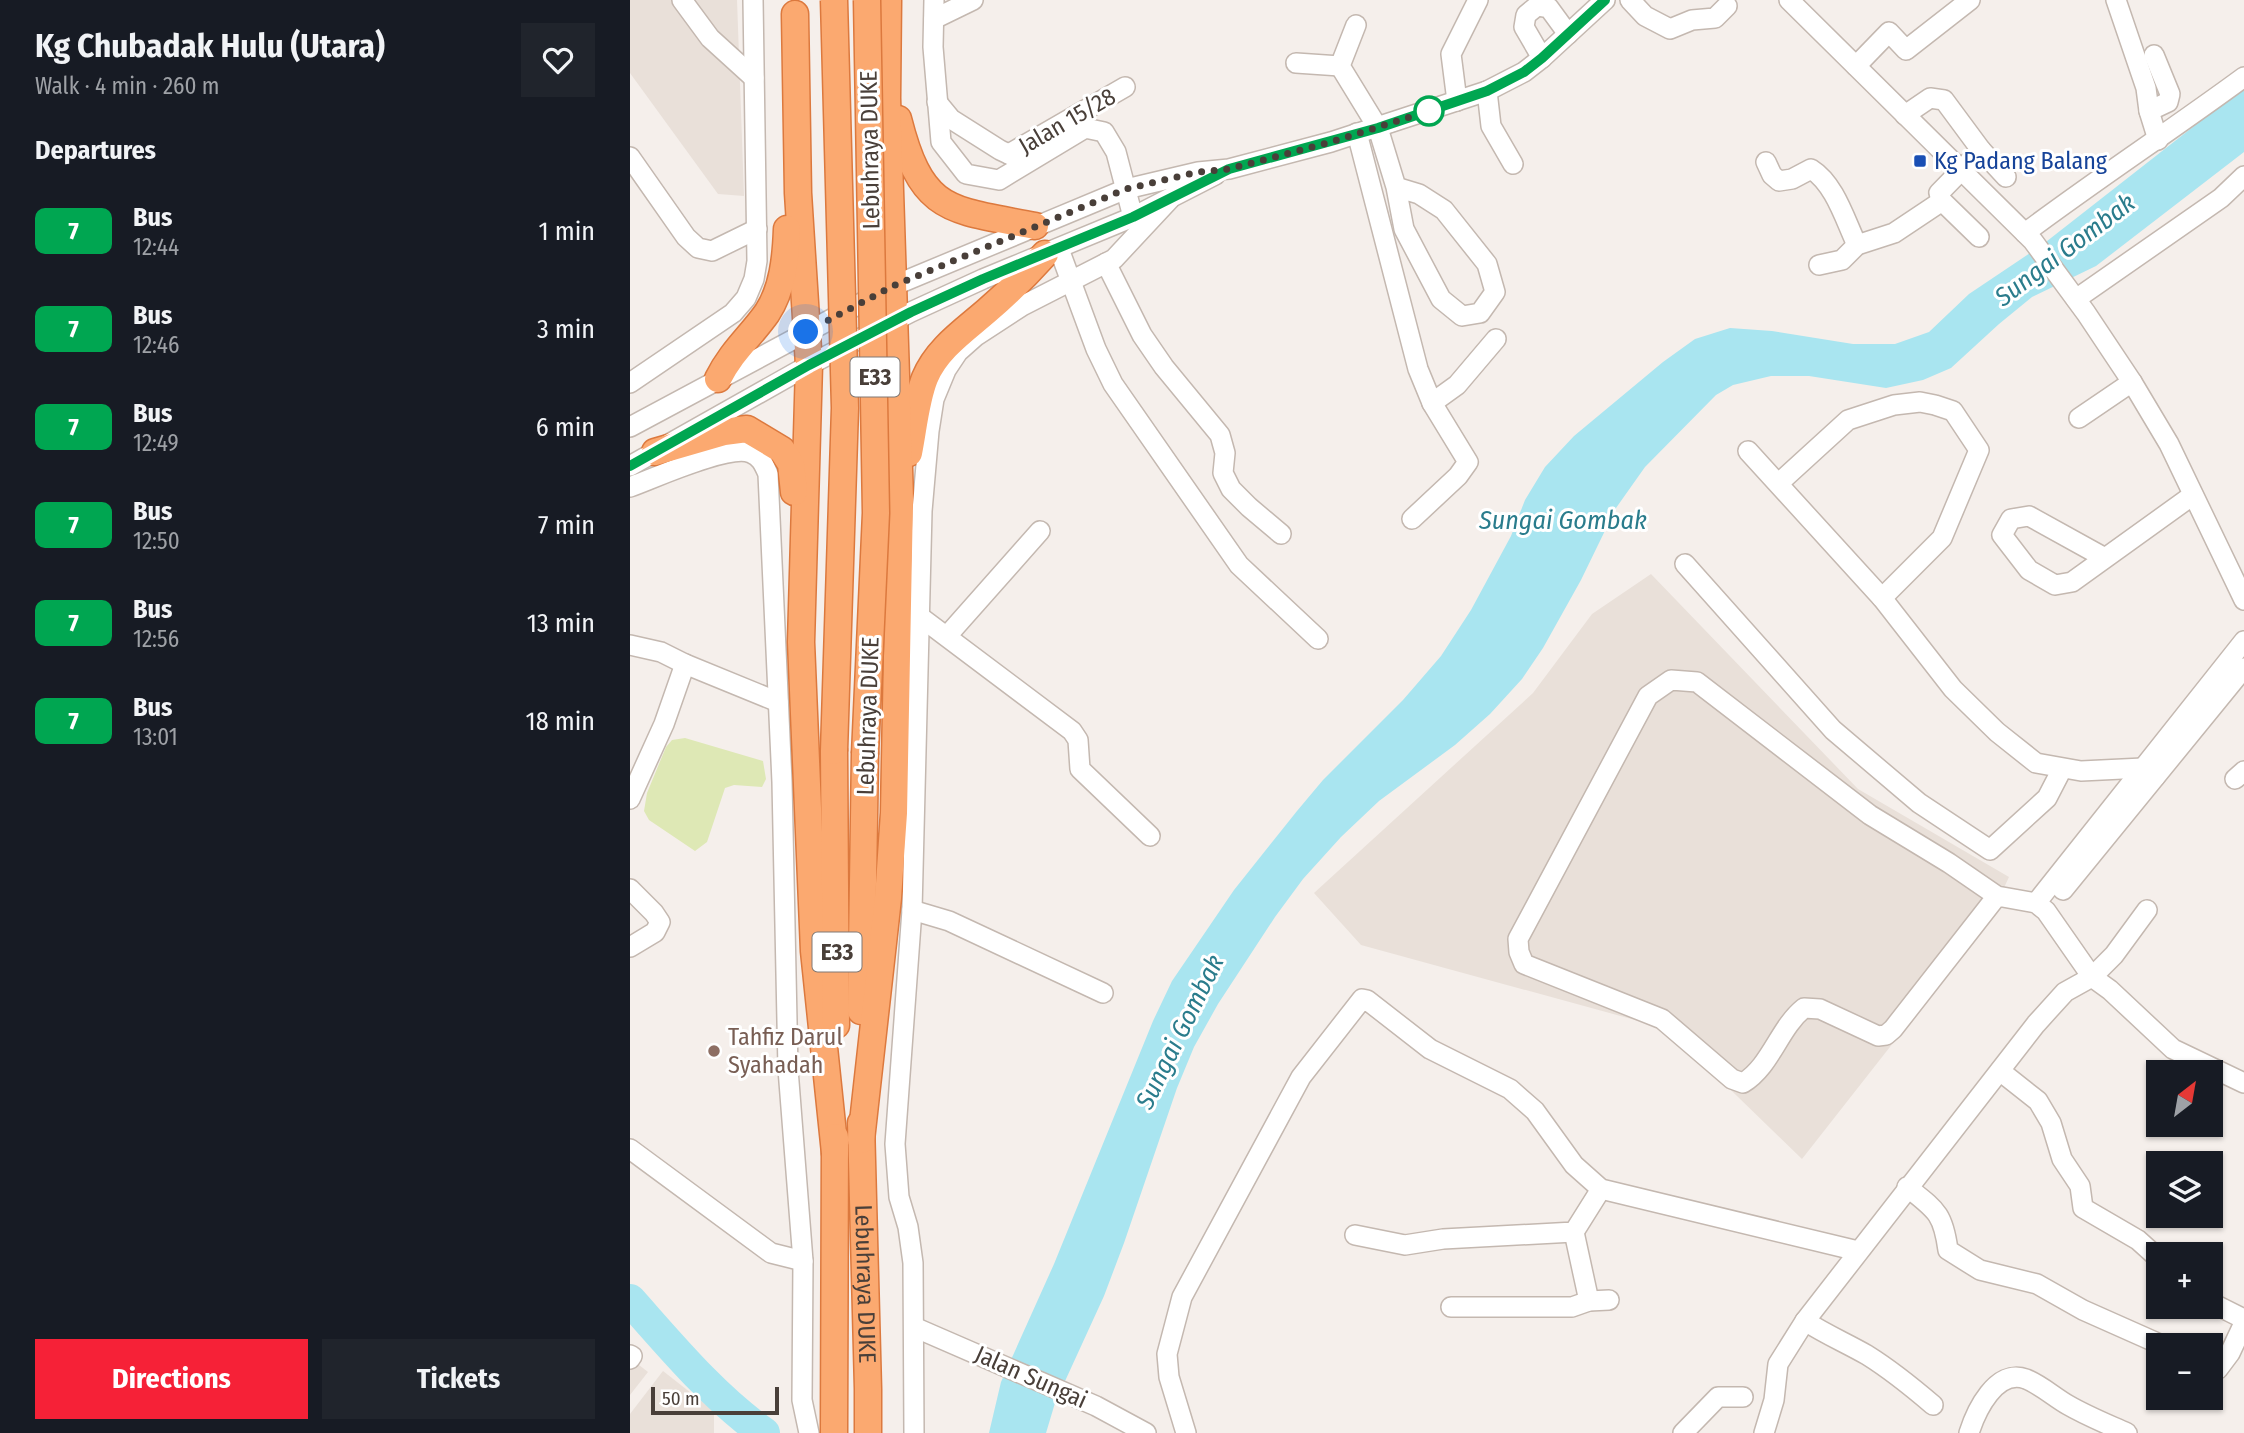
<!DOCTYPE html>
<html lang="en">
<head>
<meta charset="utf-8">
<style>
	:root { --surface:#171b24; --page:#20242c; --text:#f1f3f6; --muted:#9ea1a6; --accent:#f62137 }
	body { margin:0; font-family:"Fira Sans Condensed",sans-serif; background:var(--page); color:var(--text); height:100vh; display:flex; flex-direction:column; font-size:26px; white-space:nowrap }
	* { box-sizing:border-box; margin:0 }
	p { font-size:23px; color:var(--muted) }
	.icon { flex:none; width:38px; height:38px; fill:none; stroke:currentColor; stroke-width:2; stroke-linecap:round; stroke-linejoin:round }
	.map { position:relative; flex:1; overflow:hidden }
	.details { display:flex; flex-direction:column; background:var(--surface); width:630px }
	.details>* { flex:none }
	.badge { padding:0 14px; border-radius:10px; font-size:24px; line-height:46px }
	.needle { width:46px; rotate:31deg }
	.tools { position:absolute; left:1516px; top:1060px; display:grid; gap:14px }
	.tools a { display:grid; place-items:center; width:77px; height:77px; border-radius:0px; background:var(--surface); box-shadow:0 2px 5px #0004; font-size:35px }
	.scale { position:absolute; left:21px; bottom:18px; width:128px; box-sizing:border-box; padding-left:7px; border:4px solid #493f39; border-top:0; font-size:19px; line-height:24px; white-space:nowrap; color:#493f39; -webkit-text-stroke:5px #fff; paint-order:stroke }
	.you { position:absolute; width:35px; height:35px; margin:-18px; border:5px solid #fff; border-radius:50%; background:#1a73e8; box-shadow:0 0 0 10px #1a73e833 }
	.map>.badge { position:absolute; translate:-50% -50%; box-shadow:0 0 0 4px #fff }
	h2 { padding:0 35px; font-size:26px; line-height:63px }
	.round { display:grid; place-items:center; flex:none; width:74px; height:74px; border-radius:0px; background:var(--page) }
	.headline { display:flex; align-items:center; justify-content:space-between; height:119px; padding:0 35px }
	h1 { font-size:33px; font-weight:700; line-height:52px }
	.cta { display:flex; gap:14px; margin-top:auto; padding:14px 35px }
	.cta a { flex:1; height:80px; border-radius:0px; background:var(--accent); color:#fff; font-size:28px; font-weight:700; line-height:80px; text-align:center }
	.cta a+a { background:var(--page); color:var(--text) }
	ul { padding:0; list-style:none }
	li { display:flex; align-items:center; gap:21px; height:98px; padding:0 35px }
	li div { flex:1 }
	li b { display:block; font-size:26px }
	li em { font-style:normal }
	li .badge { min-width:77px; font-weight:700; text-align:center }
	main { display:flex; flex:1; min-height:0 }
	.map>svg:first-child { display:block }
</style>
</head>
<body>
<main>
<section class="details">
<div class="headline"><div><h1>Kg Chubadak Hulu (Utara)</h1><p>Walk · 4 min · 260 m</p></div><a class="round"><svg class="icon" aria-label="heart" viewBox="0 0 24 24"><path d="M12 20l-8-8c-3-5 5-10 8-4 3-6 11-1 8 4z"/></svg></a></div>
<h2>Departures</h2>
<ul>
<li><span class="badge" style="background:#00a651;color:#fff">7</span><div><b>Bus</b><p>12:44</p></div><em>1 min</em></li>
<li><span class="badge" style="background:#00a651;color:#fff">7</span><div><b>Bus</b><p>12:46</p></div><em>3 min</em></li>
<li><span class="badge" style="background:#00a651;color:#fff">7</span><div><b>Bus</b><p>12:49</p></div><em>6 min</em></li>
<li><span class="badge" style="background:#00a651;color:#fff">7</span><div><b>Bus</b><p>12:50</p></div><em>7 min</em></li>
<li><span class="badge" style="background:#00a651;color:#fff">7</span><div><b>Bus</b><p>12:56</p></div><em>13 min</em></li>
<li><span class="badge" style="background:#00a651;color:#fff">7</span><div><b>Bus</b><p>13:01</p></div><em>18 min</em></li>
</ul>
<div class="cta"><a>Directions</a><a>Tickets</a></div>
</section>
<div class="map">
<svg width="1614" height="1433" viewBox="0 0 1614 1433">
	<rect width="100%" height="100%" fill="#f5efeb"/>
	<g fill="#e9e0d9">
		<polygon points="0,0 107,0 114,196 88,194 0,73"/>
		<polygon points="1021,574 1228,789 1379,877 1358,922 1172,1159 1038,1029 731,945 684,893 903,693 962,614"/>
		<polygon points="0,1358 18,1372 0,1395"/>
		<polygon points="33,1371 84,1411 84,1433 0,1433 0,1414"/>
	</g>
	<polygon fill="#dee8b5" points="55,738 133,761 136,779 132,787 104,785 95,788 77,842 65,851 19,820 14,811 17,793 36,747 42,740"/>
	<polygon fill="#a9e5f0" points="1614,87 1614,152 1466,266 1402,297 1369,324 1321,368 1293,380 1256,388 1179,376 1141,376 1103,385 1086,395 1015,467 986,508 951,580 913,648 892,679 860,714 825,745 749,801 711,837 673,879 645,917 588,1004 564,1047 547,1088 494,1243 474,1296 425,1403 416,1433 359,1433 371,1382 424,1264 523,1021 542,981 604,890 667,811 693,780 773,700 811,656 841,610 881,536 895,500 915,467 944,436 1033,362 1065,339 1100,328 1142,331 1223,344 1265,344 1299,332 1339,294 1412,245"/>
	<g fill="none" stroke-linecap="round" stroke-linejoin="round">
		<path stroke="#a9e5f0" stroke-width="32" d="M0 1300C41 1346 83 1397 134 1433"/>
		<g stroke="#c4b8b0" stroke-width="22">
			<g id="minor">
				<polyline points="52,0 80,38 124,78"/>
				<polyline points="304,0 303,47 311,142 336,174 369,180 455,128 474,132 486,152 503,217"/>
				<polyline points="1000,0 1015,16 1040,29 1062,20 1085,18 1097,6"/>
				<polyline points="1159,0 1403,241 1456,313 1502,382 1539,444 1614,600"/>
				<polyline points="1486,0 1516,88 1519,111 1528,140"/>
				<polyline points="304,19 343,0"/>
				<polyline points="726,25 710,66 748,128 766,187 774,229 811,299 832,316 850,313 865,292 857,264 814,210 789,194 766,187"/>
				<polyline points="912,58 894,27 896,15 907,6 919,8 938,34"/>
				<polyline points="666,63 710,66"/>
				<polyline points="1226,66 1259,32 1276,50 1340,0"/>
				<polyline points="857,91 861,126 883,164"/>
				<polyline points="827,101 821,54 848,0"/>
				<polyline points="307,102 321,119 370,150 391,160"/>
				<polyline points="1519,111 1538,102 1540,94 1524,55"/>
				<polyline points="1275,115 1300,98 1314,100 1351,150 1309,193 1312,201 1349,237"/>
				<polyline points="727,133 788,369 802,403 838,462 828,476 782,519"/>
				<polyline points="1351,150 1376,177"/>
				<polyline points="379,154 495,87"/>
				<polyline points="0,157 56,237 68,248 82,251 127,229"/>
				<path d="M1136 162 1142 175 1149 181 1162 179 1181 169C1205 184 1215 220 1227 245"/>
				<path d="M1395 233C1467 179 1542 130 1614 77"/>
				<polyline points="429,249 466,349 483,384 609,565 688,639"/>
				<polyline points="476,263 512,335 534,367 590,435 595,453 593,473 601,489 619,507 651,534"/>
				<polyline points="1189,265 1212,260 1227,245 1264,233 1312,201"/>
				<polyline points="1446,299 1591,198 1614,176"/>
				<polyline points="0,383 103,313 116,298 124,279 127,261 123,0"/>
				<polyline points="802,403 827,385 866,339"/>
				<polyline points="1449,418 1502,382"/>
				<polyline points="0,427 263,286 496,189 568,172 599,169 701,142 857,91 894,72 912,58 975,0"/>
				<polyline points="1118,451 1252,598 1323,689 1367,732 1406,763 1451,771 1513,768 1525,777"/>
				<polyline points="0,466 179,365 281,312 353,279 503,217 585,175"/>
				<polyline points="1149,483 1218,420 1264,405 1290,402 1305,405 1323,411 1349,450 1312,538 1252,598"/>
				<path d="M0 487C25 478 99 444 121 453 131 457 134 465 138 474L152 782 158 1069 173 1261 172 1400 179 1433"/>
				<polyline points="1475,558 1399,516 1381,519 1372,535 1399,570 1425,585 1442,582 1563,495"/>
				<polyline points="1055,564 1203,730 1289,803 1360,850 1417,798 1432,769"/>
				<polyline points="289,616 442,731 448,740 450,769 520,836"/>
				<polyline points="317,636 410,531"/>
				<polyline points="0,645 31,652 55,664 148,702"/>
				<polyline points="1605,779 1614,771"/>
				<polyline points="0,799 34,724 55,664"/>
				<polyline points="0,889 24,913 30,922 25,932 0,947"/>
				<polyline points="1433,890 1614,668"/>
				<path d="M1367 896 1263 1029 1256 1035 1248 1036 1190 1009 1174 1008C1149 1028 1141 1066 1113 1083L1102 1079 1032 1019 894 964 889 952 888 939 1018 696 1041 680 1067 682 1240 815 1319 863 1367 896 1406 903 1416 911 1462 977 1480 990 1543 1049 1614 1083"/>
				<polyline points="1406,903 1614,641"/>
				<polyline points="282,910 319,921 473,993"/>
				<polyline points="1370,1071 1408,1101 1421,1123 1432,1159 1450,1186 1453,1208 1508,1240 1528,1258"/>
				<polyline points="0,1149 141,1253 173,1261"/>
				<path d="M1277 1187C1306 1210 1313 1213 1318 1250L1350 1270 1407 1284 1453 1310 1534 1346"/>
				<polyline points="944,1232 959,1301"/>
				<polyline points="725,1235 775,1245 813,1239 944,1232 971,1189"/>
				<polyline points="1580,1302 1614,1319"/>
				<polyline points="821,1307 942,1307 959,1301 979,1300"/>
				<path d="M1175 1321C1195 1334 1216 1343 1237 1355 1261 1370 1282 1387 1303 1405"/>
				<polyline points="284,1327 466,1406 516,1433"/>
				<polyline points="0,1355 2,1356 0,1359"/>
				<polyline points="1580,1366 1588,1369 1600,1353 1614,1323"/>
				<polyline points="284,1433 283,1263 278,1227 269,1197 265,1144 282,910 292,511 299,431 304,399 316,370 328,352 346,336 392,306 484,259 540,199"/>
				<polyline points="556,1433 539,1377 537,1354 552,1297 671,1077 732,999 737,1000 800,1049 880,1089 905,1111 944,1165 971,1189 1228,1251"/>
				<polyline points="1053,1433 1088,1397 1113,1397"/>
				<polyline points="1134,1433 1144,1400 1148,1364 1175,1321 1406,1024 1435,992 1462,977 1484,955 1517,910"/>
				<path d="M1339 1433C1346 1411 1366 1368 1396 1379 1411 1385 1424 1397 1438 1405 1457 1416 1477 1424 1497 1433"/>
			</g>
		</g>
		<g stroke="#dc793e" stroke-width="29">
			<g id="highway">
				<polyline points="165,14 168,193 179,365 171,642 184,951 205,1153"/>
				<path d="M268 119C292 214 319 209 405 226"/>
				<path d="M88 379C102 351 120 337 137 313 153 289 156 257 157 229"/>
				<polyline points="25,452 94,432 117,429 152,450 161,464 164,492"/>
				<path d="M279 453C284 428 286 401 295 378 307 349 334 331 357 311 378 293 397 274 415 254"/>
				<polyline points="204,751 206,1025"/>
				<polyline points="231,1011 235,754"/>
				<path id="s1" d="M231 1123 238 1389V1433"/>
				<polyline points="231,1140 258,898 264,813 270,499 257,98 258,0"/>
				<polyline points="204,1433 205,1137"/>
			</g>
		</g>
		<use href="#minor" stroke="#fff" stroke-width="19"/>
		<use href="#highway" stroke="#fba970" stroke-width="26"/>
		<g stroke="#dc793e" stroke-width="29" stroke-linecap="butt">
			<g id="highway-bridge">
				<polyline points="204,751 215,408 204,0"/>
				<polyline points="235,754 246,513 237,0"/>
			</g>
		</g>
		<use href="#highway-bridge" stroke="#fba970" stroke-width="26"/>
	</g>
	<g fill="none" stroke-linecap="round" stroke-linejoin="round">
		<g stroke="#fff" stroke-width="16">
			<polyline id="line" points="0,466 179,365 281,312 353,279 503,217 599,169 748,128 857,91 894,72 912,58 975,0"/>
		</g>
		<use href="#line" stroke="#00a651" stroke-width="10"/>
		<polyline stroke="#493f39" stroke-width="7" stroke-dasharray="0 12.6" points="176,332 263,286 496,189 568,172 599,169 701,142 799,111"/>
	</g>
	<circle fill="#fff" stroke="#00a651" stroke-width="3.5" cx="799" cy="111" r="14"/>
	<rect fill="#1a4fb4" stroke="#fff" stroke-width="2.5" x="1283" y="154" width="14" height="14" rx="3.5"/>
	<circle fill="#8d6e63" stroke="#fff" stroke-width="2.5" cx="84" cy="1051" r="7"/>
	<g text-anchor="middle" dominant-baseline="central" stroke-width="6" stroke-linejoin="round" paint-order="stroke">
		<g fill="#fff" stroke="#807974" stroke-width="2">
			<rect x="220.5" y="357.5" width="49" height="39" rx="5"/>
			<rect x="182.5" y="932.5" width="49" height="39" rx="5"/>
		</g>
		<g font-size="23" font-weight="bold" fill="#493f39">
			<text x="245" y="377">E33</text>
			<text x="207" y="952">E33</text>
		</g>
		<g font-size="24" fill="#493f39" stroke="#fff">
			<text transform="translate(437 121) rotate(-30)">Jalan 15/28</text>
			<text transform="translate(240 150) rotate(-91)">Lebuhraya DUKE</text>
			<text transform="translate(238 716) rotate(-88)">Lebuhraya DUKE</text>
			<text stroke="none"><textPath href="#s1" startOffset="161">Lebuhraya DUKE</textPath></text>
			<text transform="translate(401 1377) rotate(24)">Jalan Sungai</text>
		</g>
		<g font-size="24" fill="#164399" stroke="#fff" text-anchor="start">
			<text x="1304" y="161">Kg Padang Balang</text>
		</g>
		<g font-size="24" fill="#785e54" stroke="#fff" text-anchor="start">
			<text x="98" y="1037">Tahfiz Darul<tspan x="98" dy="28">Syahadah</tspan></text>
		</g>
		<g font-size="26" font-style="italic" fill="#2a7c8c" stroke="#fff">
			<text transform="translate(1435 250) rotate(-37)">Sungai Gombak</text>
			<text x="933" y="520">Sungai Gombak</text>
			<text transform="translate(550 1032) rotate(-64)">Sungai Gombak</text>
		</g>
	</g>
</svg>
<div class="tools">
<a><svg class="needle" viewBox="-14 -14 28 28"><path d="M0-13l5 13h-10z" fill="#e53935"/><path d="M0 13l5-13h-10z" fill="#9ea1a6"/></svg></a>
<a><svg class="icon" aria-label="layers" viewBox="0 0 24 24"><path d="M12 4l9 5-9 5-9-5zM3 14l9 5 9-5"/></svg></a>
<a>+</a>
<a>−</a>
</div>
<div class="scale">50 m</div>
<div class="you" style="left:176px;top:332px"></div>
</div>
</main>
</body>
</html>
